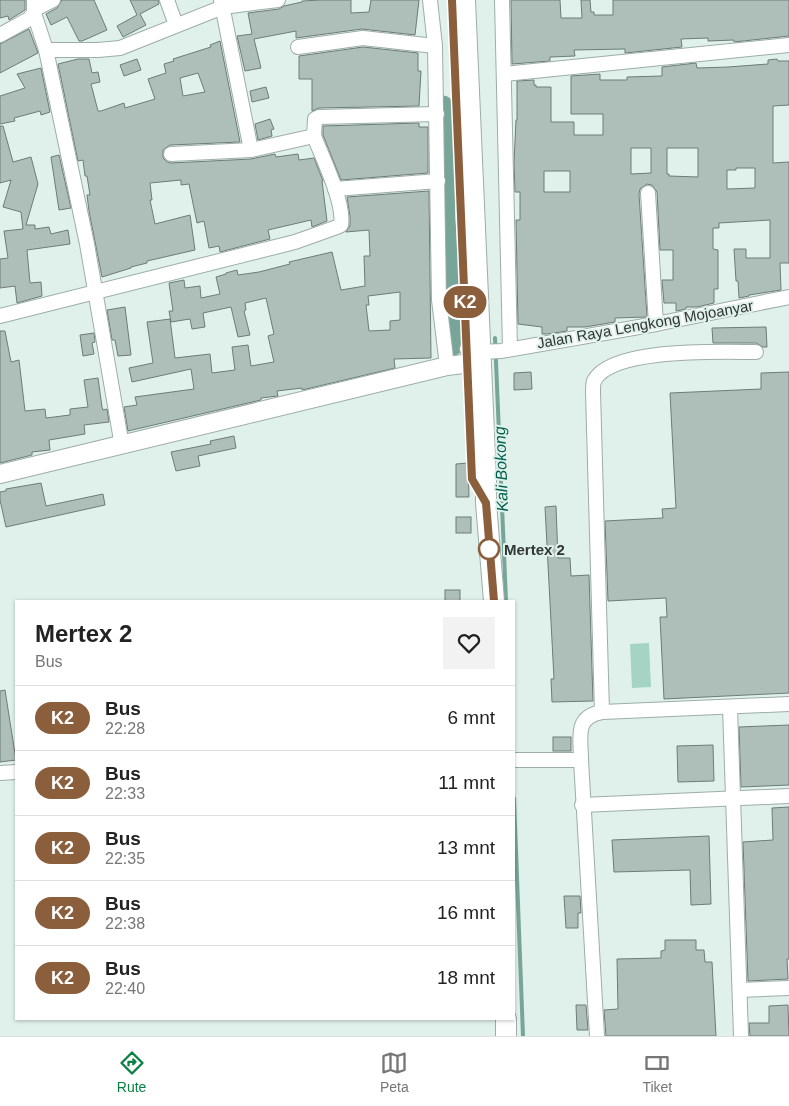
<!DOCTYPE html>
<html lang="id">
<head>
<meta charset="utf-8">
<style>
	:root { --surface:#fff; --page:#f2f2f2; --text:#222; --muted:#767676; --line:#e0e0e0; --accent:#0b8043 }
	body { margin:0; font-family:Arial,sans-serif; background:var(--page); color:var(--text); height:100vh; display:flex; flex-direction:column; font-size:19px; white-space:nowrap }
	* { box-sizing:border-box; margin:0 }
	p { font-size:16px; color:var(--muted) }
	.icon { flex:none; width:28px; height:28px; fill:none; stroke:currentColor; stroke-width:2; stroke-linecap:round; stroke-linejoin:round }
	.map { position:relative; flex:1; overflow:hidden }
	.side { position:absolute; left:15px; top:600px; width:500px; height:420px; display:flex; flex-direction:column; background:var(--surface); border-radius:0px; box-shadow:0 1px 4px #0004 }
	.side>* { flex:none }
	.badge { padding:0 10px; border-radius:16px; font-size:18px; line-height:32px }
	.map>.badge { position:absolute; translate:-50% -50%; box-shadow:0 0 0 2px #fff }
	.round { display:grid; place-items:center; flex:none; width:52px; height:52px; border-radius:0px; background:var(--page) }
	.overview { display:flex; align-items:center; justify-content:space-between; height:85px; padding:0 20px }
	h1 { font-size:24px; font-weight:700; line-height:38px }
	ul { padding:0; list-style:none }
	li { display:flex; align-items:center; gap:15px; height:65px; padding:0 20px; border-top:1px solid var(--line) }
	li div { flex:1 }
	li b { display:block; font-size:19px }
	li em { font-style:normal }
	li .badge { min-width:55px; font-weight:700; text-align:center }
	.dock { display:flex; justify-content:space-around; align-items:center; height:70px; border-top:1px solid var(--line); background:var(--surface); font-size:14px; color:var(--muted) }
	.dock a { display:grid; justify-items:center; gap:2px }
	.dock .current { color:var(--accent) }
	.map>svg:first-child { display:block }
</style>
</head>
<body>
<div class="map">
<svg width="789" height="1036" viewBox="0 0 789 1036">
	<rect width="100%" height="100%" fill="#e0f0eb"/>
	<polygon fill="#a5d3c6" points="649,643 651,687 632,688 630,644"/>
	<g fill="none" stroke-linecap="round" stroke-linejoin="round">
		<g stroke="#77a598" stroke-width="4">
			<polyline points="495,338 506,601"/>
			<polyline points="514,798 523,1036"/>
		</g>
		<polyline stroke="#77a598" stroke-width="21" points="443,106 445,219 453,345"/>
	</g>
	<g fill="#aebeb9" stroke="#6d7c77" fill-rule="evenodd">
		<polygon points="0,0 25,0 25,10 9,20 8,16 0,18"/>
		<polygon points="62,0 94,0 107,30 82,41 79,41 67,17 51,25 46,14 57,8"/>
		<polygon points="130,0 158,0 159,4 140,14 146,25 123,37 117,26 137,15"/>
		<polygon points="321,0 351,0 351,13 369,12 371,0 419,0 415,35 362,29 296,38 296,31 254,39 261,68 245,71 237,36 252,34 248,13 279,9 284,6 302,2 302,1"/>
		<polygon points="511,0 560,0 561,18 582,18 581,0 590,0 591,12 594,12 594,15 613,15 613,0 789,0 789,36 734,42 734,40 708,41 708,38 681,39 682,47 625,53 625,49 574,50 575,56 550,57 550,61 512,64"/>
		<polygon points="29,29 38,53 0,73 0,44"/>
		<path d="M220 41 240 142 170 145 163 150V158L167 162 171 163 251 159 275 154 276 157 298 154 299 160 314 158 323 181H322L327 221 312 227 311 220 268 230 270 239 220 252 219 246 209 248 204 221 197 223 189 184 181 185V180L150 183 152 200H150L155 224 190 215 195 250 147 261V263L131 267V268L102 277 89 211 87 195H90L87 176H85L83 160 78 161 58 64 78 59H89L92 73 98 72 100 82 91 84 98 111H101L124 103 125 108 155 99 148 79 166 73 164 64 174 61 173 59 211 47 210 45ZM198 73 205 92 183 96 180 78Z"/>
		<polygon points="363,47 418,53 418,71 421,71 419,106 319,108 312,111 312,79 299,79 299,56"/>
		<polygon points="137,59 141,70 124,76 120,65"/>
		<path d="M777 59 778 61H789V105L773 106V163L789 162V263H780L781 290 749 295V296L739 298 738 281H736L734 249H746V258H770V220L719 223V228H713V249L718 250V289H714V303L697 307H686V309L676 311V303H664L662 280H673V250H660L657 192 652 185 647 184 640 189 639 194 647 317 615 318V322L585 327H567V331L547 334H542V327L518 324 516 220H520V192H515L514 163 516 120H517V81L534 80V85H536V87H551V122H574V135H603V114H571V76L600 74V80H627V77L662 76V67L696 63 697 68 728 67 768 64V60ZM631 148H651V173L631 174ZM667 148H698V177L669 176V174H667ZM736 168H755V188L727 189V170H736ZM544 171H570V192H544Z"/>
		<polygon points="41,68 50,112 41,115 40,111 14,118 15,121 0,124 0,96 25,88 17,74"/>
		<polygon points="266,87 269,98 252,102 250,91"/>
		<polygon points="270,119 274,129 271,130 272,136 258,140 255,124"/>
		<polygon points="419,123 419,127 428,127 428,173 341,180 323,135 323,126"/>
		<polygon points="0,126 3,126 13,162 31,157 38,184 26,225 35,225 35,229 49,227 51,234 68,230 70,244 27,250 30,283 41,282 42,296 17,303 15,286 0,288 0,259 8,258 4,231 23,229 21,212 3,207 11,180 0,183"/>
		<polygon points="59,155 71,208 59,210 51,157"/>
		<path d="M429 191 431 358 394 359 395 368 302 390V388L277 391 278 396 261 398V400L128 431 124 407 137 405 135 397 194 389 191 369 132 382 129 368 153 363 147 322 170 319 175 358 210 354 212 373 235 370 232 347 248 345 251 366 274 362 268 336 274 334 266 298 245 303 246 310 244 311 250 335 238 337 231 307 203 313 205 327 192 329 190 319 171 322 169 311H173L169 283 184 280 185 288 200 286 201 298 220 294 216 277 226 274V273L237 270 238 275 259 272 290 264 289 262 332 252 341 290 365 286 364 256H370L369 230 346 232 350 226V216L347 197ZM400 292V320L390 321V330L369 331 366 305H369L368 296Z"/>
		<polygon points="125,307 131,355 118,356 115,340 112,340 107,310"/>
		<polygon points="766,327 767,347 763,347 756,343 713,343 712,328"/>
		<polygon points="0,331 5,331 11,362 19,360 25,411 45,409 46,418 70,415 70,409 88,407 84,380 98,378 102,407 103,410 107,409 109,422 84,425 85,434 49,440 50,450 32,452 32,455 0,463"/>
		<polygon points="94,333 95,342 92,343 94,354 83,356 80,335"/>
		<polygon points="531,372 532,389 514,390 514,373"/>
		<polygon points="789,372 789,693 664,699 660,617 667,617 666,598 608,601 605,521 663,518 662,509 676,508 670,393 761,389 761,373"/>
		<polygon points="234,436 236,448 198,456 200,466 176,471 171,452 211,444 210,441"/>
		<polygon points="468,463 469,497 456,497 456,464"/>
		<polygon points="41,483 46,506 103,494 105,505 6,527 0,500 0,492 6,491 6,489"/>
		<polygon points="556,506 558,558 570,558 571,576 589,575 593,701 552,702 551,679 554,679 545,507"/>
		<rect x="456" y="517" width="15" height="16"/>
		<rect x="445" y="590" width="15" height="11"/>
		<polygon points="5,690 16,760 0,762 0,691"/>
		<polygon points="789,725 789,785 741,787 739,727"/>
		<rect x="553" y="737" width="18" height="14"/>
		<polygon points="713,745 714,781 678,782 677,746"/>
		<polygon points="789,807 789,959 787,959 788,979 748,981 743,842 773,840 772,808"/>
		<polygon points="709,836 711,904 691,905 690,870 614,872 612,840"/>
		<polygon points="564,896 580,896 581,913 578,913 578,928 566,928"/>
		<polygon points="665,940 696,940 696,950 704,950 705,962 712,962 716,1036 606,1036 604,1010 618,1009 617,959 661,958 661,951 665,950"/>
		<polygon points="576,1005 586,1005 588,1030 577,1030"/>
		<polygon points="788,1005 789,1036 750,1036 749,1023 769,1023 769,1006"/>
	</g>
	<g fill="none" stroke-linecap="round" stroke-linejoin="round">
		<g stroke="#9dada8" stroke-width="16">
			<g id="minor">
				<polyline points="34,0 34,13 46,50 87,244 122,446"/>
				<polyline points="167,0 176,25"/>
				<polyline points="221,0 251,150 314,136 315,119 319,117 437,114"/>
				<polyline points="430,0 435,46 439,300 447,366"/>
				<polyline points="502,0 510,349"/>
				<polyline points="35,9 53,0"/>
				<polyline points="0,35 29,19 34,13"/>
				<polyline points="298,47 363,38 435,46"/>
				<polyline points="46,50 98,50 120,48 223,7 278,0"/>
				<polyline points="504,74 789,45"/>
				<polyline points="171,154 251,150"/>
				<polyline points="335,189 438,181"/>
				<polyline points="648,193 656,324"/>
				<path d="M0 316 295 242 337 227 341 225C345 203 322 157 314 136"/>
				<polyline points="467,349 480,352 501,351 656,324 789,297"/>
				<polyline points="730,707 741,1036"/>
				<path d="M602 712 593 392C593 389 593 384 594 381 611 347 722 352 756 352"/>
				<path d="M514 760H581C581 737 574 717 602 712L789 704"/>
				<polyline points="581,760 597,1036"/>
				<polyline points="0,773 16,772"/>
				<polyline points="582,805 789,796"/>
				<polyline points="740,990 789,988"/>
			</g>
		</g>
		<g stroke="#9dada8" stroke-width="20">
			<polyline id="major" points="0,474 447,366 480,362"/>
		</g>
		<g stroke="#9dada8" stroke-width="22">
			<g id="highway">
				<polyline points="465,0 486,479 486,503 494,601"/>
				<polyline points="506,1019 506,1036"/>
			</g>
		</g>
		<use href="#minor" stroke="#fff" stroke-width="14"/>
		<use href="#major" stroke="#fff" stroke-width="18"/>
		<use href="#highway" stroke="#fff" stroke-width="20"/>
	</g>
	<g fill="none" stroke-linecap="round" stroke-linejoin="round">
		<g stroke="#fff" stroke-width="11">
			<polyline id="line" points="452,0 472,479 486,503 494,601"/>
		</g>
		<use href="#line" stroke="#8b5e3c" stroke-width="8"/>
	</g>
	<circle fill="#fff" stroke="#8b5e3c" stroke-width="2.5" cx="489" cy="549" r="10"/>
	<g text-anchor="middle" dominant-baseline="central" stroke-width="4" stroke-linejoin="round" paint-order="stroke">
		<g font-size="15" fill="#303634" stroke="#e0f0eb">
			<text transform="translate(645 324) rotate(-10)">Jalan Raya Lengkong Mojoanyar</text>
		</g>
		<g font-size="15" font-weight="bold" fill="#303634" stroke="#e0f0eb" text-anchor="start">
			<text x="504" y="549">Mertex 2</text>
		</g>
		<g font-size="16" font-style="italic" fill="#00614f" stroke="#e0f0eb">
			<text transform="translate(501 469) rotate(-92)">Kali Bokong</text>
		</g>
	</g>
</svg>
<b class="badge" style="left:465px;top:302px;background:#8b5e3c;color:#fff">K2</b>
<section class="side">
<div class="overview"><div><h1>Mertex 2</h1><p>Bus</p></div><a class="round"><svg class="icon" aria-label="heart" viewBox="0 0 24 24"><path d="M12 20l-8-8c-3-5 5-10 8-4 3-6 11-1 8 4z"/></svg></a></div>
<ul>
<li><span class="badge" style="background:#8b5e3c;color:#fff">K2</span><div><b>Bus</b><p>22:28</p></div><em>6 mnt</em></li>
<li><span class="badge" style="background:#8b5e3c;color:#fff">K2</span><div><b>Bus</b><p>22:33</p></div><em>11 mnt</em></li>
<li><span class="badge" style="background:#8b5e3c;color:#fff">K2</span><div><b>Bus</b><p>22:35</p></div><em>13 mnt</em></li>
<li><span class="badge" style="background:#8b5e3c;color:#fff">K2</span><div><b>Bus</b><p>22:38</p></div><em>16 mnt</em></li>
<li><span class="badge" style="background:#8b5e3c;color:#fff">K2</span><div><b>Bus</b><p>22:40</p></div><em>18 mnt</em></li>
</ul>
</section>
</div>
<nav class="dock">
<a class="current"><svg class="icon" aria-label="directions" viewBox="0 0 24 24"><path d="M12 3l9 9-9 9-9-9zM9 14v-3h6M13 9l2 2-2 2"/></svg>Rute</a>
<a><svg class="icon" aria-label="map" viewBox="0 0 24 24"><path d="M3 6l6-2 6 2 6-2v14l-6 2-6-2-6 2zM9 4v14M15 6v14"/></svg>Peta</a>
<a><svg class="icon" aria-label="tickets" viewBox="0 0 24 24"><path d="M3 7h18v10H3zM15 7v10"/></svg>Tiket</a>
</nav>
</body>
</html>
